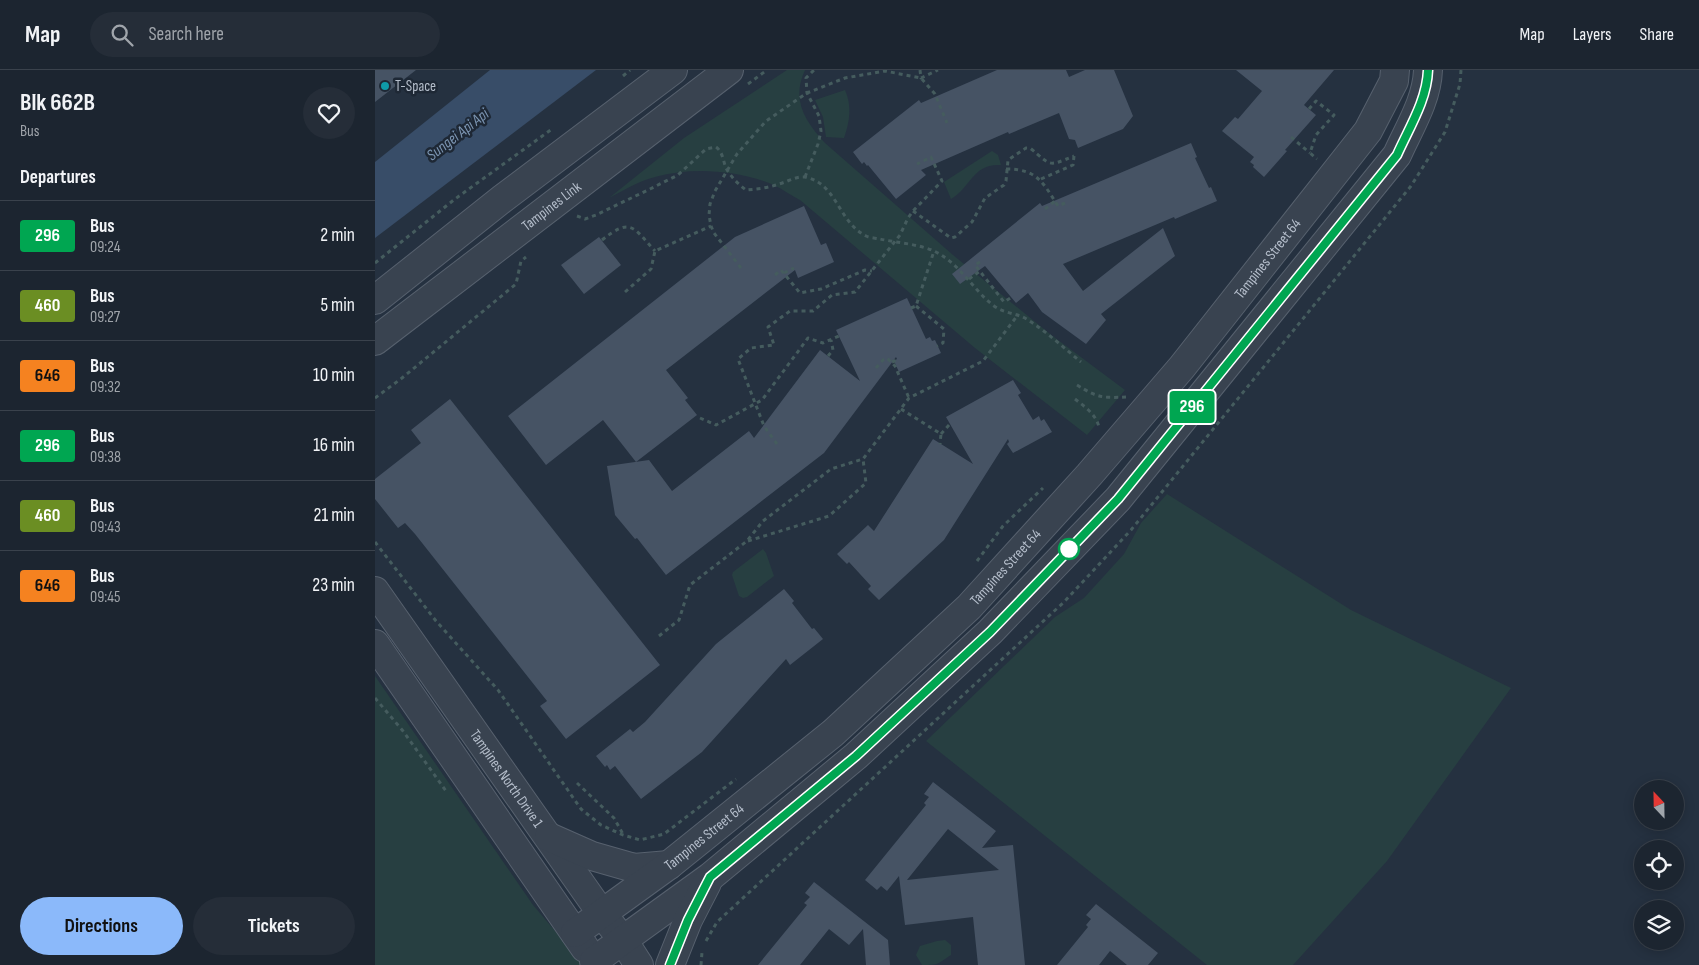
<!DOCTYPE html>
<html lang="en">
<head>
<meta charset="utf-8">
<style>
	:root { --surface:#1c2530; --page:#252d38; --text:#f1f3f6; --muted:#a0a5ab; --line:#3a424c; --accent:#8bb9fa }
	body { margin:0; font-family:"Sofia Sans Condensed",sans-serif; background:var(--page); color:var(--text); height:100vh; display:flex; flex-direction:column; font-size:19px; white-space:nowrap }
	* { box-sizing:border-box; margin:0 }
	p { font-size:16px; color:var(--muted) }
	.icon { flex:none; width:28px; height:28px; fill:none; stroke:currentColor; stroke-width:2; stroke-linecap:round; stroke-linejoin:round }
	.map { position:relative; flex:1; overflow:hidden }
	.side { display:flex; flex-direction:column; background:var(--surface); width:375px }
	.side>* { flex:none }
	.badge { padding:0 10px; border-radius:4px; font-size:18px; line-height:32px }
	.needle { width:32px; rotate:338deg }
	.tools { position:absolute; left:1259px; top:710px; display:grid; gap:10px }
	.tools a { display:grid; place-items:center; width:50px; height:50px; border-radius:50%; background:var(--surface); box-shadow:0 2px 12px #0003,0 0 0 1px var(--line); font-size:25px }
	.map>.badge { position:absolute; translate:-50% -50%; box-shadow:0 0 0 2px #fff }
	h2 { padding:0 20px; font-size:19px; line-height:45px }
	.round { display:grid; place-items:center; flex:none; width:52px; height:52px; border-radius:26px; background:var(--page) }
	.headline { display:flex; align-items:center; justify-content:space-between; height:85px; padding:0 20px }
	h1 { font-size:24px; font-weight:700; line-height:38px }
	.button { display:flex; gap:10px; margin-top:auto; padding:10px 20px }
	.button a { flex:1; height:58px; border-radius:30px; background:var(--accent); color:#111; font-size:20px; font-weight:700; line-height:58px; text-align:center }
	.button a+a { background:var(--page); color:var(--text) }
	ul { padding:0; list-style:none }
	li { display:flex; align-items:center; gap:15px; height:70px; padding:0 20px; border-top:1px solid var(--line) }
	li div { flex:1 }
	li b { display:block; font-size:19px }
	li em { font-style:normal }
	li .badge { min-width:55px; font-weight:700; text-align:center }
	header { display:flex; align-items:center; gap:30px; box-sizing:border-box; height:70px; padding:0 25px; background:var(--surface); border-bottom:1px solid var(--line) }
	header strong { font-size:24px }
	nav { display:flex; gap:28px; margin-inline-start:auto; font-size:18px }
	.search { width:350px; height:45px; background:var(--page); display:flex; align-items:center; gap:12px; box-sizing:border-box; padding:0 18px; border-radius:28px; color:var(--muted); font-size:19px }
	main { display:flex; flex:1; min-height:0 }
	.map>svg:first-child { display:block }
</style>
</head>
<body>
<header>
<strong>Map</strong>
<div class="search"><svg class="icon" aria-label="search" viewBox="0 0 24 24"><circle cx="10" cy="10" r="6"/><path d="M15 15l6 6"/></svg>Search here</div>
<nav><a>Map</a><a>Layers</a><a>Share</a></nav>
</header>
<main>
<section class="side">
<div class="headline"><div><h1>Blk 662B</h1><p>Bus</p></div><a class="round"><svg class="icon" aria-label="heart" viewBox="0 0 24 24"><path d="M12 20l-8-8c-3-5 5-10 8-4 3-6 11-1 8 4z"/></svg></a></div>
<h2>Departures</h2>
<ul>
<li><span class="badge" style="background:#00a651;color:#fff">296</span><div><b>Bus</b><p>09:24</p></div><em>2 min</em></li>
<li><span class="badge" style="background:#6b8e23;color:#fff">460</span><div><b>Bus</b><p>09:27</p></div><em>5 min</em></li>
<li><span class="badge" style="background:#f58220;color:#111">646</span><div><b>Bus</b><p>09:32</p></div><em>10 min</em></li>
<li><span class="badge" style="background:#00a651;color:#fff">296</span><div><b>Bus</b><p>09:38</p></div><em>16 min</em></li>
<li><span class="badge" style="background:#6b8e23;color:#fff">460</span><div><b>Bus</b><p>09:43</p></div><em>21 min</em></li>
<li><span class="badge" style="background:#f58220;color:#111">646</span><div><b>Bus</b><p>09:45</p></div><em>23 min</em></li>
</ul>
<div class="button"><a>Directions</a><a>Tickets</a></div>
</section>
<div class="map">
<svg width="1324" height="895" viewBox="0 0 1324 895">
	<rect width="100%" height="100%" fill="#253140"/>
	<g fill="#273f41">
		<path d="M412 0H430C416 30 430 51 450 73L578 185 675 264 750 320 712 365 600 278 425 130C415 125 405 117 394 113 358 100 317 97 280 107 264 111 249 120 234 128L309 68Z"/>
		<path d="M470 20C477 36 475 51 469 68L451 67 448 47 440 30Z"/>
		<path d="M617 81 623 85 626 95C598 93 596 117 576 129L569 112Z"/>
		<polygon points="792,424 976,540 1136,618 1012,791 918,895 832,895 551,671 680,547 709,528 749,484 766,453"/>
		<polygon points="388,479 391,483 399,506 372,527 368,528 364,526 357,505 358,502"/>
		<polygon points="0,606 158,835 209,895 0,895"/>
		<path d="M570 870 576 875V885C562 894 565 895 547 895L541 885 545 876 562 871Z"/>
	</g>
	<polygon fill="#384d68" points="115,0 221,0 0,168 0,92"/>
	<g fill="#465364" fill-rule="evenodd">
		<polygon points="0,0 41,0 0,32"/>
		<polygon points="622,0 691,0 694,7 710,0 739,0 758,46 748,59 703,78 700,70 694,69 684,43 634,64 633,62 546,100 551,105 521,129 493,95 492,96 489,92 487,94 478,82 544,30 546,33"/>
		<polygon points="861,0 959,0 929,35 941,45 910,80 912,81 889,107 878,97 879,95 875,92 879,87 847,61 860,47 863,49 887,21"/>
		<polygon points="816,73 822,87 820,88 834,118 836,117 842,131 800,149 799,147 688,194 708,221 788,158 800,186 726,244 731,250 711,274 667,242 653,223 641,233 610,196 585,214 577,204 665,133 667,136"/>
		<polygon points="429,136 446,175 451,173 459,192 423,208 420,200 291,300 313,328 310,330 322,345 261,392 228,350 171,395 133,346 360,167"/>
		<polygon points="224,167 246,195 209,224 186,195"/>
		<polygon points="532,228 551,269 555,267 557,271 560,270 566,283 524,302 519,291 522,289 521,287 449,383 291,505 262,468 260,469 240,445 232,396 274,390 297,421 374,361 379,368 445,280 485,311 461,260"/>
		<polygon points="638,310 646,323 643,325 658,350 664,346 666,351 669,349 677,362 638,383 632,374 634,372 633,369 569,470 504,530 493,519 496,516 474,492 472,494 462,484 493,455 499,461 558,369 598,394 571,347"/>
		<polygon points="75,329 285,595 191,669 165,636 172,631 40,464 30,453 23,458 0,429 0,409 46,373 36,360"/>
		<polygon points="409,519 419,531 417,533 437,559 439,558 448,569 415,595 411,589 327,682 266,729 240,696 235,700 232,695 230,697 221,686 255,659 258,662 270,652 341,574"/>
		<path d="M558 712 621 761 607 778 638 775 650 895H603L598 847 530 855 524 806 512 821 506 816 502 820 490 810 551 735 549 733 554 727 549 724ZM573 759 624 800 532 810Z"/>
		<polygon points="439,812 513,870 515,895 491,895 488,859 474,875 454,859 425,895 383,895 432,835 429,833 435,827 430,823"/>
		<polygon points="721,834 783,883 773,895 752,895 735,881 724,895 682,895 713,857 711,855 716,849 711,845"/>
	</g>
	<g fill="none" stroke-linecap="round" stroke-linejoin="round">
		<g stroke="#57616e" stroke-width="30">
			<g id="minor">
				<polyline points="0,230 127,129 298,0"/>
				<path id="s1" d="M0 271 354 0"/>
				<path id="s2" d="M0 521 227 844 248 870 264 895"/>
				<polyline points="0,574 210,878"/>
				<polyline points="174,767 217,786 259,798 294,795"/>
				<path id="s3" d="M200 863 294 795 458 663 594 537 714 405 807 297 993 61 1019 11 1020 0"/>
				<path d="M219 891 335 807 481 686 615 562 743 429 1022 85C1034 58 1052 30 1053 0"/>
				<polyline points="295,895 313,850 332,813"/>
			</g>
		</g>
		<g stroke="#455c5e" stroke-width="3" stroke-dasharray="4 4" stroke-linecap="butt">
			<polyline points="545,0 546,8 563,0"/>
			<polyline points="248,6 255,0"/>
			<polyline points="373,14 392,0"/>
			<polyline points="934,39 941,31 959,45 941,65 935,83 942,89"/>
			<polyline points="916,67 935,83"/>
			<path d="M631 99C663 99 668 113 683 136L690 133"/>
			<polyline points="430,107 443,74 446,61 444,46 432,23 431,8 439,0"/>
			<polyline points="666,109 698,95 699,86"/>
			<polyline points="670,139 680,131"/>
			<path d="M538 141 576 168 580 167 597 152 610 128 629 115 631 111 633 90 651 78H655C677 96 672 97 699 86"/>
			<path d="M202 146 210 149 221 145 275 119 303 105 331 79 341 77C348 82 348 91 351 98 356 107 363 114 371 120 382 119 393 118 404 114 412 112 421 106 430 107 462 113 463 152 491 166 495 168 501 168 505 169 523 173 545 174 561 182 587 196 597 219 619 236 630 244 643 243 653 250 672 262 689 278 706 292"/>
			<path d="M227 170C256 147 258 157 280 181"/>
			<polyline points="605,192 600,195 629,232 637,227"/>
			<polyline points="0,193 80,129 177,59"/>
			<polyline points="366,198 339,163 336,156 334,145 335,134 340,121 362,84 391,51 432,23 470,8 510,1 546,8 560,24 572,53"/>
			<polyline points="409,203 419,198"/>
			<polyline points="400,205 406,200 425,223 446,219 490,200 497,201"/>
			<polyline points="594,209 605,201"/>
			<polyline points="250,222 276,199 280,181 336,156"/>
			<polyline points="541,236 569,259 568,273 562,276"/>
			<polyline points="536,238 541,236 559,181"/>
			<polyline points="453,286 458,280 456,270"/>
			<polyline points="517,292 522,290"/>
			<polyline points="501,298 508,290 512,288 520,296 534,328"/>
			<path d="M702 315C723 328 727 328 751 327"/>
			<polyline points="0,328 27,308 141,214 146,191 151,187"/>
			<path d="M700 329C710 337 722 345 724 358"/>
			<polyline points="526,339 566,364 565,374"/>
			<polyline points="325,348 341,355 387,330 433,268 448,273 464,266"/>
			<polyline points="566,364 575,354"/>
			<polyline points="402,374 389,356 363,289 376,278 399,275 393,257 415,241 438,241 457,225 480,222 525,165 533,148 538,141 567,111 556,87 542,94"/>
			<polyline points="373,471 454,446 491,413 488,389"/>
			<polyline points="0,472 61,551 123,620 206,739 226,755 248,765 265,770 289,764 361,709"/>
			<polyline points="602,491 628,456 668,418"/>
			<polyline points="284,566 304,550 315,515 372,471 388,451 456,399 488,389 534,328 608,291 642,246"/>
			<polyline points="0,628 28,661 71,721"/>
			<polyline points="202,713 239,748 248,764"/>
			<polyline points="331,871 342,852 689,532 756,460 1036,116 1070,62 1085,14 1086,0"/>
			<polyline points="326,895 327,882"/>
		</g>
		<use href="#minor" stroke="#394350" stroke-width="28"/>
	</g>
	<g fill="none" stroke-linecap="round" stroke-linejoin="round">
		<g stroke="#fff" stroke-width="11">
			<path id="line" d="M295 895 313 850 335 807 481 686 615 562 743 429 1022 85C1034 58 1052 30 1053 0"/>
		</g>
		<use href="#line" stroke="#00a651" stroke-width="8"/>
	</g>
	<circle fill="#0f9aa8" stroke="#1e2835" stroke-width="2" cx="10" cy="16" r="5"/>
	<circle fill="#fff" stroke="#00a651" stroke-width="2.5" cx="694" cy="479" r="10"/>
	<g text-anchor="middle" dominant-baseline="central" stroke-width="5" stroke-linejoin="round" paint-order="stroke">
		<g font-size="15" fill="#b5becb" stroke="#1e2835" text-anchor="start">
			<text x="20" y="16">T-Space</text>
		</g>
		<g font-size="15" fill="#b5becb" stroke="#1e2835">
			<text stroke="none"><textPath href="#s1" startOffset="222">Tampines Link</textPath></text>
			<text stroke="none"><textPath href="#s3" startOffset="971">Tampines Street 64</textPath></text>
			<text stroke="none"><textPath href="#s3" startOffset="566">Tampines Street 64</textPath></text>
			<text stroke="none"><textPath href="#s2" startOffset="229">Tampines North Drive 1</textPath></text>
			<text stroke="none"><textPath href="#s3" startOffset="161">Tampines Street 64</textPath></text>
		</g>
		<g font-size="16" font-style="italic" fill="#7c95b2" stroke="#1e2835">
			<text transform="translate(83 65) rotate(-38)">Sungei Api Api</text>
		</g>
	</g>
</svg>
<div class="tools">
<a><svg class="needle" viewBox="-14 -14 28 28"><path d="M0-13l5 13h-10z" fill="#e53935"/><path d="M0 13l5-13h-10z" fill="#a0a5ab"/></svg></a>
<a><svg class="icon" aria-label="locate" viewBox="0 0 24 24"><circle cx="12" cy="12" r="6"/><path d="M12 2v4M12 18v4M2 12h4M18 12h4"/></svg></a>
<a><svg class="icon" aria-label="layers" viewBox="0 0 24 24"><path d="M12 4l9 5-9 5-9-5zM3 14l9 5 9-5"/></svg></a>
</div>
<b class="badge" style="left:817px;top:337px;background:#00a651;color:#fff">296</b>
</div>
</main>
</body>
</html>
